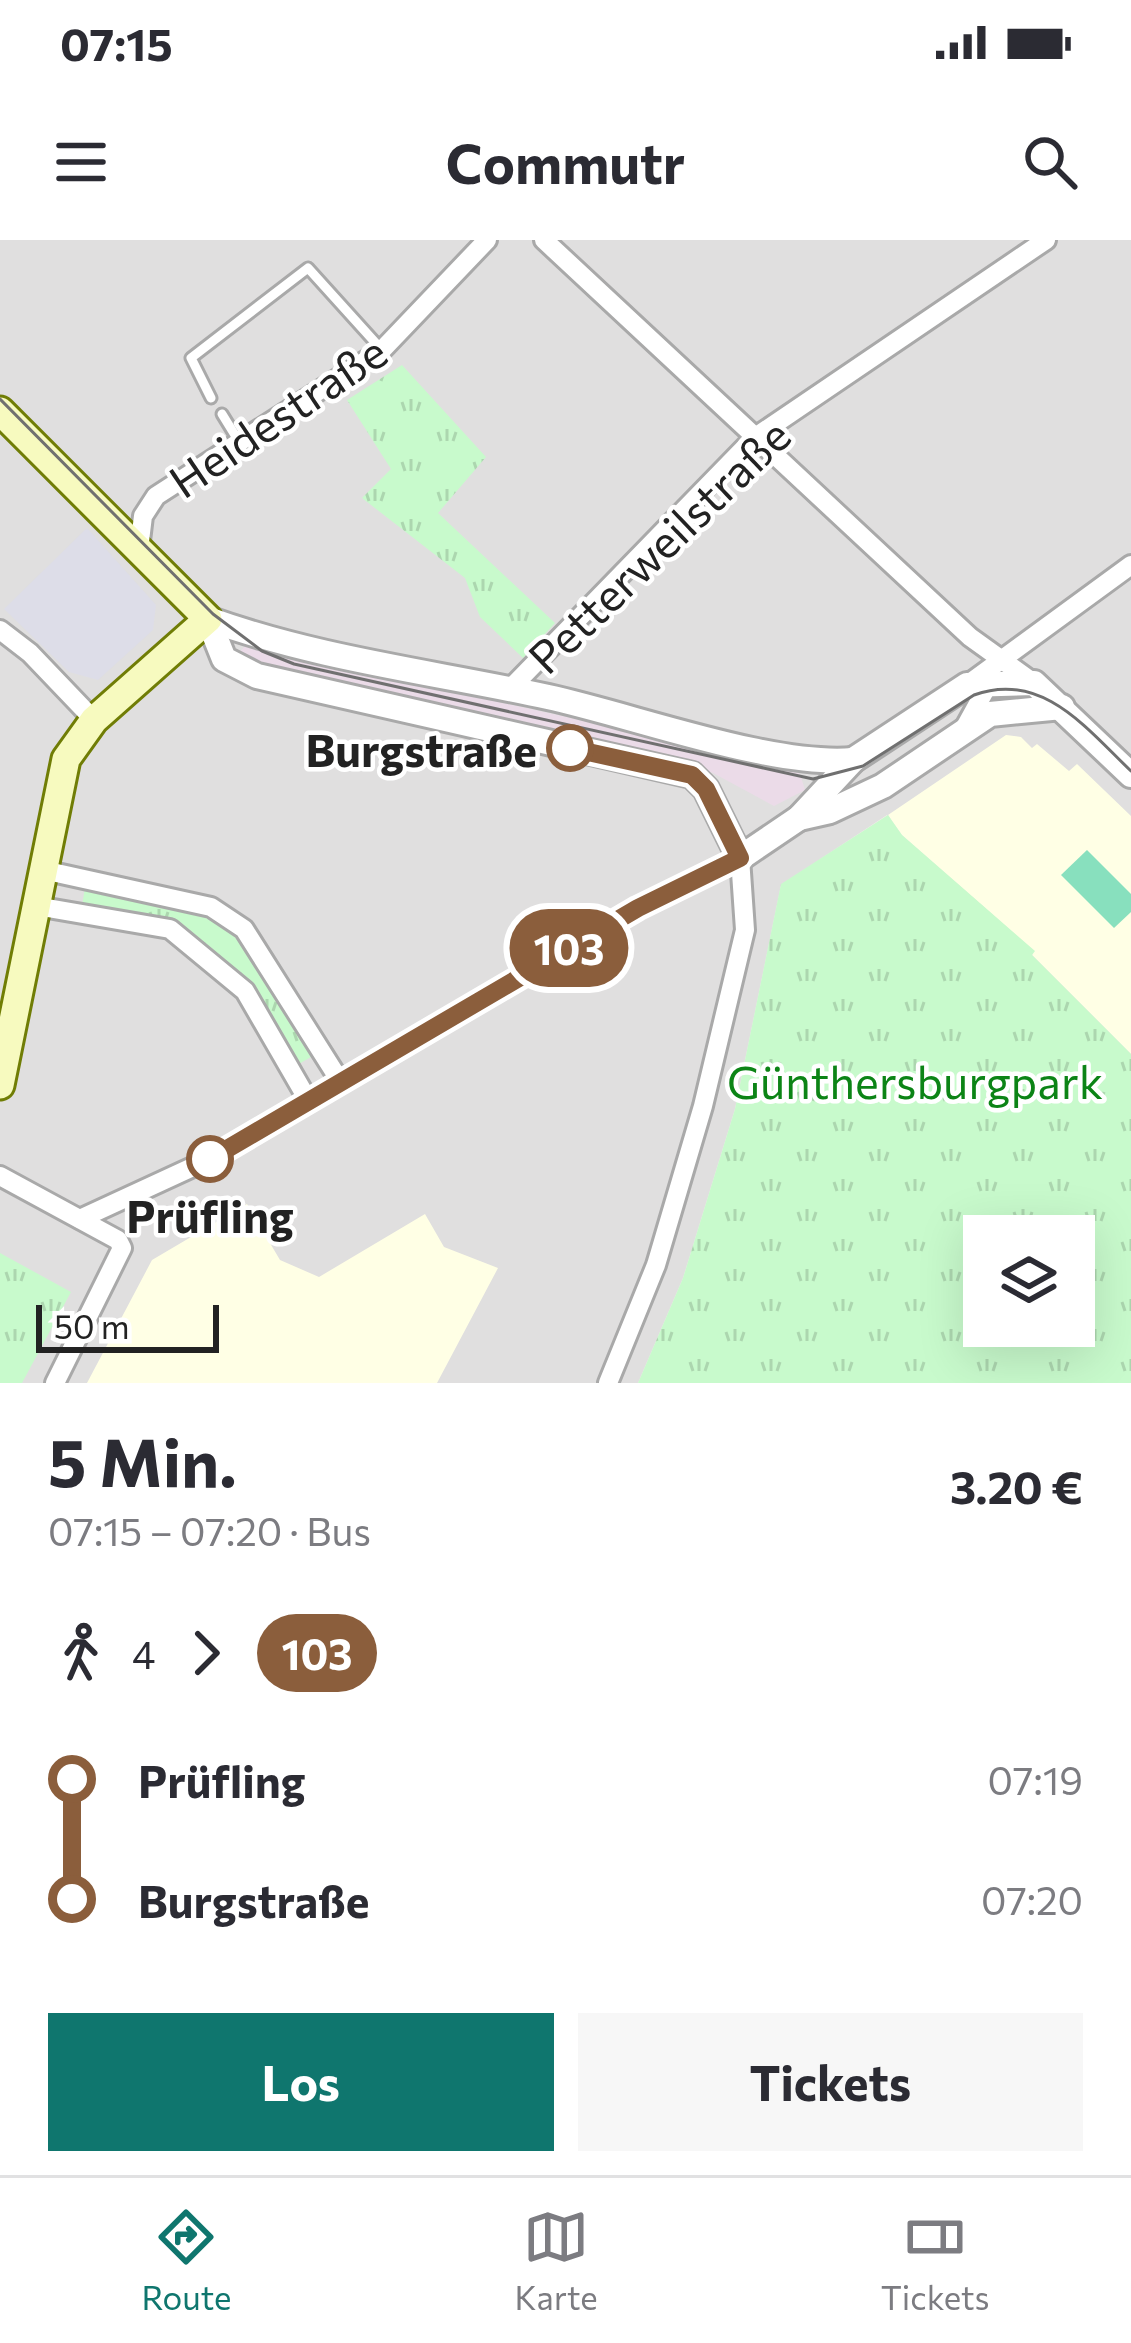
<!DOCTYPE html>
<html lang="de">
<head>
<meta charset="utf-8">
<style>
	:root { --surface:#fff; --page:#f7f7f7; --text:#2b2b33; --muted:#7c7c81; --line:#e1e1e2; --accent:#0f766e }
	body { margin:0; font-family:Commissioner,sans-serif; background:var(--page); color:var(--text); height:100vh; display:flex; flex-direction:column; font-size:45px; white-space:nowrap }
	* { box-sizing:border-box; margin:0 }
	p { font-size:39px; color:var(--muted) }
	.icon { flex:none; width:66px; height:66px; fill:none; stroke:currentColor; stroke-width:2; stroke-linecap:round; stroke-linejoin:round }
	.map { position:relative; height:1143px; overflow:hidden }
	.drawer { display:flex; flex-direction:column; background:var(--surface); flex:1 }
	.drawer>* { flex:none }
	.badge { padding:0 24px; border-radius:39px; font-size:42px; line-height:78px }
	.tools { position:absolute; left:963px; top:975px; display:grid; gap:24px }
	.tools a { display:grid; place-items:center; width:132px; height:132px; border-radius:0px; background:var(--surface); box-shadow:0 12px 48px #0002; font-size:60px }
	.scale { position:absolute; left:36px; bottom:30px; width:183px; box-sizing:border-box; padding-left:12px; border:6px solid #222; border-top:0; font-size:33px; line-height:42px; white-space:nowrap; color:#222; -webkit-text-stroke:9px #fff; paint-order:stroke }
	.map>.badge { position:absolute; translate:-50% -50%; box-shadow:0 0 0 6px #fff }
	.legs { display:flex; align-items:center; gap:18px; height:132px; padding:0 48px; font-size:39px }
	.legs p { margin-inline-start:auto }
	.summary { display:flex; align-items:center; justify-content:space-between; height:204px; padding:0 48px }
	h1 { font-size:66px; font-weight:700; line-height:90px }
	.action { display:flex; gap:24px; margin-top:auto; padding:24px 48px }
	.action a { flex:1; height:138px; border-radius:0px; background:var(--accent); color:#fff; font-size:48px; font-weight:700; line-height:138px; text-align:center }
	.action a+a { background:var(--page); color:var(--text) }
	ul { padding:0 48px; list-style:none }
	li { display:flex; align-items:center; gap:42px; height:120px; font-size:45px }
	li i { display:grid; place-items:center; width:18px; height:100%; margin:0 15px; background:currentColor }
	li i::after { content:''; width:30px; height:30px; margin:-15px; border:9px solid; border-radius:50%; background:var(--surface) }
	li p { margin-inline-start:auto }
	li:first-child i { background:linear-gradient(#0000 50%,currentColor 0) }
	li:last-child i { background:linear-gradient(currentColor 50%,#0000 0) }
	.status { display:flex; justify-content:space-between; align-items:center; height:84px; padding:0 60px; background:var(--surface); direction:ltr }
	.status svg { height:33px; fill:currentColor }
	header { display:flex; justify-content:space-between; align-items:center; height:156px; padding:0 48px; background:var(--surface); font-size:54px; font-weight:700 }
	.dock { display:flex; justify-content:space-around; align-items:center; height:168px; border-top:3px solid var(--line); background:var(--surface); font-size:33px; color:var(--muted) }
	.dock a { display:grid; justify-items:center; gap:6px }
	.dock .on { color:var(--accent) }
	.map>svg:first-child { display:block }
</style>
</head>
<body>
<div class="status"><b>07:15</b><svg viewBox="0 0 49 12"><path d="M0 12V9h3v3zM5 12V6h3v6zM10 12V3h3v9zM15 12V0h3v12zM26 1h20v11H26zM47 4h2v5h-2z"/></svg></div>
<header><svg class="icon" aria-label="menu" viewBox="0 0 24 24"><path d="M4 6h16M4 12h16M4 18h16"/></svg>Commutr<svg class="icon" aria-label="search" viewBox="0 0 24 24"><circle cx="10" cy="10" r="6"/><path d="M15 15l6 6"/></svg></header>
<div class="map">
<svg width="1131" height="1143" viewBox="0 0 1131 1143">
	<defs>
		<pattern id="park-tufts" width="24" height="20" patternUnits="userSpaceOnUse" patternTransform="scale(3)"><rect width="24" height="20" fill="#c8facc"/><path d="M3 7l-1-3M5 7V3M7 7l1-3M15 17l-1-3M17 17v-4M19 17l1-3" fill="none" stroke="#acd6af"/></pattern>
	</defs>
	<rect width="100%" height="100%" fill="#f2efe9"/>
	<polygon fill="#e0dfdf" points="0,0 1131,0 1131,814 887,575 781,645 735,869 683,1038 638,1143 0,1143"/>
	<g fill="#ffffe5">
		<polygon points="1006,495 1021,497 1032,508 1037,504 1069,531 1077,524 1131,576 1131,814 1032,715 1034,711 902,595 888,575"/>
		<polygon points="247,964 280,1020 319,1037 425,974 444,1007 498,1028 437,1143 87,1143 152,1020"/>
	</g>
	<polygon fill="#ebdbe8" points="245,406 788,526 800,534 805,550 774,566 713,533 681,523 275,435 237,415"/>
	<g fill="url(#park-tufts)" fill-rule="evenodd">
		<polygon points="402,125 486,217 438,273 555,383 523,418 480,377 465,338 362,258 391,229 347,160"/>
		<path d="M888 575 902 595 1035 711 1032 715 1131 814V1143H638L683 1038 735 869 781 644ZM984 996H1074V1086H984Z"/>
		<polygon points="85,647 206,669 244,695 318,813 297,825 241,733 211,714 82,666"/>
		<polygon points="0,1013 71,1052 22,1143 0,1143"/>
	</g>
	<polygon fill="#88e0be" points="1087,610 1131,654 1131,672 1114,688 1061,635"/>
	<polygon fill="#dddde8" points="87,288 156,365 153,390 98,440 69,432 4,369"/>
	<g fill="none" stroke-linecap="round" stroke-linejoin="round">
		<g stroke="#a9a9a9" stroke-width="15">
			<g id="service">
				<polyline points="211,158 191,118 308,28 382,110"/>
				<polyline points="222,174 238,200"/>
			</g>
		</g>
		<g stroke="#a9a9a9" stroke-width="24">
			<g id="minor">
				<polyline points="544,0 970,397 1034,443"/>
				<polyline points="139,309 143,276 156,256 382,110 487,0"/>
				<polyline points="0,390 30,413 94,480"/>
				<polyline points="967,445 1131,325"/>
				<polyline points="509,450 754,198 1046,0"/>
				<polyline points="965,487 992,438"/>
				<polyline points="43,630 211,667 244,689 340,841"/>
				<polyline points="36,666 170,689 245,751 308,860"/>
				<polyline points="0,936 118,1000 122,1008 55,1143"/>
				<polyline points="80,979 210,919 638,668 740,618 745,690 703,866 656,1025 608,1143"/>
			</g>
		</g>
		<g stroke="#a9a9a9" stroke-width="30">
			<g id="tertiary">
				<polyline points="208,379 224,419 257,436 692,535 706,549 740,618 799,578 853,520 967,445 1034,443 1131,535"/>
				<path d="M208 379C319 419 433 432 548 457 635 476 771 527 853 520"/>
				<polyline points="799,578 830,571 883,546 990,474 1062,467"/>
			</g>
		</g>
		<g stroke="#707d05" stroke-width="33">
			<polyline id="secondary" points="0,171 208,379 94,480 66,519 0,845"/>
		</g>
		<use href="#service" stroke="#fff" stroke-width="9"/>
		<use href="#minor" stroke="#fff" stroke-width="18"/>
		<use href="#tertiary" stroke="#fff" stroke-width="24"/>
		<use href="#secondary" stroke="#f7fabf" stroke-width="27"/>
		<path stroke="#707070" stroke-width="3" d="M0 159 213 374 262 411 294 424 813 539 863 526 974 455C1042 430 1087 489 1131 531"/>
	</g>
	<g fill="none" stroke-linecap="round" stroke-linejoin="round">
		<g stroke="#fff" stroke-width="27">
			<polyline id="line-1" points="210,919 638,668 740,618 706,549 692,535 570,508"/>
		</g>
		<use href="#line-1" stroke="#8b5e3c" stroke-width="18"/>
	</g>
	<g fill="#fff" stroke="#8b5e3c" stroke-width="6">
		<circle cx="570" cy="508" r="21"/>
		<circle cx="210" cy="919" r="21"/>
	</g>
	<g text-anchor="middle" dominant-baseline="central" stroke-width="9" stroke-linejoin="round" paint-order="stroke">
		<g font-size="45" fill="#222" stroke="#fff">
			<text transform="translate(277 175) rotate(-34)">Heidestraße</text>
			<text transform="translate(658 305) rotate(-44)">Petterweilstraße</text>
		</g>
		<g font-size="45" font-weight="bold" fill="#222" stroke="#fff" text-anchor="end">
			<text x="537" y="508">Burgstraße</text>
			<text x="210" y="974" text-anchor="middle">Prüfling</text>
		</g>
		<g font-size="45" fill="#0c8416" stroke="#fff">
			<text x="915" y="840">Günthersburgpark</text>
		</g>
	</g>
</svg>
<div class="tools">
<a><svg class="icon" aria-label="layers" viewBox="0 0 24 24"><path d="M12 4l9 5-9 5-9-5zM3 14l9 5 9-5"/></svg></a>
</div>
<div class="scale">50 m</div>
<b class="badge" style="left:569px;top:708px;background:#8b5e3c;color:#fff">103</b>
</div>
<section class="drawer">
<div class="summary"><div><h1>5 Min.</h1><p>07:15 – 07:20 · Bus</p></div><b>3.20 €</b></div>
<div class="legs"><svg class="icon" aria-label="walk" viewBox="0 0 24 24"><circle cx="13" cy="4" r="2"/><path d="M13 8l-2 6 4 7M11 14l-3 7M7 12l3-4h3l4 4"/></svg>4<svg class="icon" aria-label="forward" viewBox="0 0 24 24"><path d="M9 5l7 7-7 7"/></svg><b class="badge" style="background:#8b5e3c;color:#fff">103</b></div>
<ul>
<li><i style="color:#8b5e3c"></i><b>Prüfling</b><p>07:19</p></li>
<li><i style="color:#8b5e3c"></i><b>Burgstraße</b><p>07:20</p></li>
</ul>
<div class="action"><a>Los</a><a>Tickets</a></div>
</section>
<nav class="dock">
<a class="on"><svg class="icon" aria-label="directions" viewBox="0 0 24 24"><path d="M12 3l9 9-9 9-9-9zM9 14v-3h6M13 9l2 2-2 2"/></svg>Route</a>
<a><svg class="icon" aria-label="map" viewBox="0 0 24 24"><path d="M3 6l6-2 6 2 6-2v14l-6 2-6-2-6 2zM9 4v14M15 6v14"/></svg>Karte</a>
<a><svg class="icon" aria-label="tickets" viewBox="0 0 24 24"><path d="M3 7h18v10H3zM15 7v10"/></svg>Tickets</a>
</nav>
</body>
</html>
